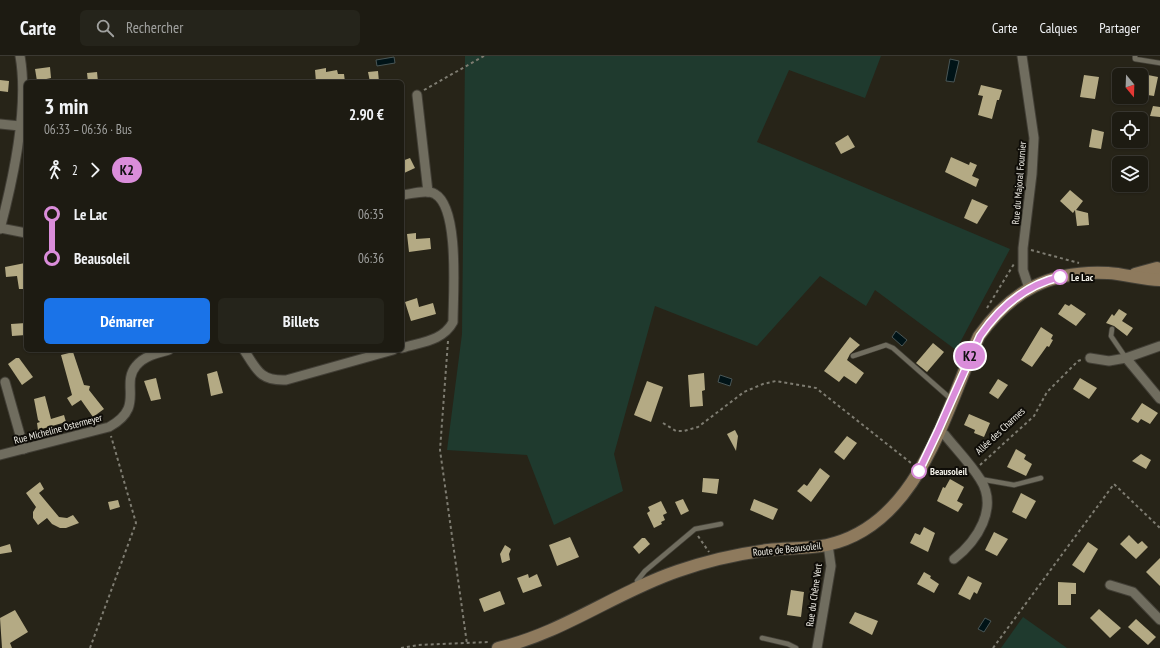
<!DOCTYPE html>
<html lang="fr">
<head>
<meta charset="utf-8">
<style>
	:root { --surface:#1d1b12; --page:#25241b; --text:#f1f3f6; --muted:#a0a19f; --line:#3b3932; --accent:#1a73e8 }
	body { margin:0; font-family:"PT Sans Narrow",sans-serif; background:var(--page); color:var(--text); height:100vh; display:flex; flex-direction:column; font-size:15px; white-space:nowrap }
	* { box-sizing:border-box; margin:0 }
	p { font-size:13px; color:var(--muted) }
	.icon { flex:none; width:22px; height:22px; fill:none; stroke:currentColor; stroke-width:2; stroke-linecap:round; stroke-linejoin:round }
	.map { position:relative; flex:1; overflow:hidden }
	.sheet { position:absolute; left:24px; top:24px; width:380px; height:272px; display:flex; flex-direction:column; background:var(--surface); border-radius:6px; box-shadow:0 1px 3px #0004,0 0 0 1px var(--line) }
	.sheet>* { flex:none }
	.badge { padding:0 8px; border-radius:13px; font-size:14px; line-height:26px }
	.needle { width:26px; rotate:161deg }
	.fabs { position:absolute; left:1112px; top:12px; display:grid; gap:8px }
	.fabs a { display:grid; place-items:center; width:36px; height:36px; border-radius:6px; background:var(--surface); box-shadow:0 1px 3px #0004,0 0 0 1px var(--line); font-size:20px }
	.map>.badge { position:absolute; translate:-50% -50%; box-shadow:0 0 0 2px #fff }
	.legs { display:flex; align-items:center; gap:6px; height:44px; padding:0 20px; font-size:13px }
	.legs p { margin-inline-start:auto }
	.headline { display:flex; align-items:center; justify-content:space-between; height:68px; padding:0 20px }
	h1 { font-size:22px; font-weight:700; line-height:30px }
	.cta { display:flex; gap:8px; margin-top:auto; padding:8px 20px }
	.cta a { flex:1; height:46px; border-radius:6px; background:var(--accent); color:#fff; font-size:16px; font-weight:700; line-height:46px; text-align:center }
	.cta a+a { background:var(--page); color:var(--text) }
	ul { padding:0 20px; list-style:none }
	li { display:flex; align-items:center; gap:14px; height:44px; font-size:15px }
	li i { display:grid; place-items:center; width:6px; height:100%; margin:0 5px; background:currentColor }
	li i::after { content:''; width:10px; height:10px; margin:-5px; border:3px solid; border-radius:50%; background:var(--surface) }
	li p { margin-inline-start:auto }
	li:first-child i { background:linear-gradient(#0000 50%,currentColor 0) }
	li:last-child i { background:linear-gradient(currentColor 50%,#0000 0) }
	header { display:flex; align-items:center; gap:24px; box-sizing:border-box; height:56px; padding:0 20px; background:var(--surface); border-bottom:1px solid var(--line) }
	header strong { font-size:19px }
	nav { display:flex; gap:22px; margin-inline-start:auto; font-size:14px }
	.search { width:280px; height:36px; background:var(--page); display:flex; align-items:center; gap:10px; box-sizing:border-box; padding:0 14px; border-radius:6px; color:var(--muted); font-size:15px }
	.map>svg:first-child { display:block }
</style>
</head>
<body>
<header>
<strong>Carte</strong>
<div class="search"><svg class="icon" aria-label="search" viewBox="0 0 24 24"><circle cx="10" cy="10" r="6"/><path d="M15 15l6 6"/></svg>Rechercher</div>
<nav><a>Carte</a><a>Calques</a><a>Partager</a></nav>
</header>
<div class="map">
<svg width="1160" height="592" viewBox="0 0 1160 592">
	<rect width="100%" height="100%" fill="#272418"/>
	<g fill="#1f3a2e">
		<polygon points="465,0 881,0 865,42 789,14 757,86 1010,193 956,294 875,234 866,250 820,220 757,290 655,250 614,398 623,435 554,469 527,399 447,394 462,278"/>
		<polygon points="1023,561 1067,592 1001,592"/>
	</g>
	<g fill="#001317" stroke="#495656">
		<polygon points="394,1 395,7 377,10 376,4"/>
		<polygon points="950,3 959,5 954,26 946,25"/>
		<polygon points="896,275 907,284 902,290 892,281"/>
		<polygon points="720,319 732,323 730,330 718,326"/>
		<polygon points="985,562 991,565 984,576 978,573"/>
	</g>
	<g fill="#b4aa84">
		<polygon points="50,11 51,22 37,25 35,13"/>
		<polygon points="326,12 326,16 337,14 338,18 344,18 345,26 316,26 315,14"/>
		<polygon points="378,15 379,26 370,26 368,16"/>
		<polygon points="97,16 98,26 88,26 87,17"/>
		<polygon points="1084,19 1099,21 1095,43 1080,41"/>
		<polygon points="1148,19 1158,21 1154,40 1141,38 1141,25 1145,25 1145,23 1148,23"/>
		<polygon points="0,24 9,25 8,36 0,35"/>
		<polygon points="981,29 1002,34 999,44 997,44 992,63 978,59 983,40 978,39"/>
		<polygon points="1153,50 1160,51 1160,61 1150,60"/>
		<polygon points="1092,73 1104,76 1101,93 1089,91"/>
		<polygon points="848,79 855,91 841,98 835,87"/>
		<polygon points="951,101 969,109 970,106 977,109 972,120 979,123 976,131 945,116"/>
		<polygon points="410,102 415,112 402,118 402,105"/>
		<polygon points="1070,134 1083,145 1076,154 1088,157 1089,169 1077,170 1075,154 1073,157 1060,145"/>
		<polygon points="972,143 988,150 977,168 964,162"/>
		<polygon points="416,177 416,183 430,182 431,193 409,196 407,178"/>
		<polygon points="25,207 26,233 19,233 17,220 6,221 5,211"/>
		<polygon points="417,242 419,251 433,247 436,258 411,265 405,246"/>
		<polygon points="1065,248 1069,250 1071,248 1086,258 1076,270 1058,258"/>
		<polygon points="1119,253 1127,258 1122,265 1133,272 1127,280 1114,270 1106,267 1112,258 1114,260"/>
		<polygon points="26,267 26,279 12,280 11,268"/>
		<polygon points="1041,271 1053,279 1051,283 1053,284 1049,291 1047,290 1032,311 1021,304"/>
		<polygon points="850,281 860,289 850,298 847,304 864,317 856,328 844,320 839,326 824,315"/>
		<polygon points="933,287 944,296 927,316 916,307"/>
		<polygon points="73,296 84,329 90,330 89,334 104,353 93,361 81,344 72,350 67,342 72,339 61,299"/>
		<polygon points="16,302 19,302 33,321 22,329 8,308"/>
		<polygon points="217,315 223,337 211,340 207,318"/>
		<polygon points="704,317 705,334 702,335 703,350 690,351 688,319"/>
		<polygon points="156,322 161,343 151,345 144,325"/>
		<polygon points="1080,322 1097,332 1089,343 1073,333"/>
		<polygon points="998,323 1008,329 998,343 989,337"/>
		<polygon points="647,325 663,331 651,366 634,359"/>
		<polygon points="45,340 51,363 64,359 66,366 38,374 37,367 40,366 38,364 34,343"/>
		<polygon points="1142,347 1158,357 1150,368 1141,363 1138,367 1131,363"/>
		<polygon points="969,358 990,367 984,381 974,377 975,374 964,369"/>
		<polygon points="735,374 738,380 736,395 727,378"/>
		<polygon points="847,380 857,387 844,404 834,396"/>
		<polygon points="1016,393 1026,399 1024,403 1032,408 1026,420 1007,411"/>
		<polygon points="1141,398 1151,404 1146,413 1132,405"/>
		<polygon points="820,412 830,420 811,446 797,435 804,428 807,430"/>
		<polygon points="703,422 719,423 717,438 702,436"/>
		<polygon points="950,423 964,431 957,445 963,448 958,456 937,445 943,431 945,432"/>
		<polygon points="40,426 44,433 39,437 59,461 67,462 73,459 79,467 66,472 60,472 52,468 47,462 38,469 33,462 33,456 36,451 26,437"/>
		<polygon points="1021,437 1036,445 1026,463 1012,456"/>
		<polygon points="683,443 689,455 681,459 675,446"/>
		<polygon points="754,443 778,453 773,464 750,454"/>
		<polygon points="118,444 120,451 110,454 108,446"/>
		<polygon points="661,445 667,457 663,459 665,464 661,466 662,468 654,472 647,457 650,455 648,451"/>
		<polygon points="924,471 935,477 928,496 910,487 915,477 920,479"/>
		<polygon points="994,476 1008,483 997,500 985,494"/>
		<polygon points="1129,479 1138,488 1142,485 1148,491 1136,503 1120,488"/>
		<polygon points="570,481 579,501 557,510 549,489"/>
		<polygon points="642,482 645,482 650,488 639,498 633,491"/>
		<polygon points="1088,486 1098,493 1084,517 1072,509"/>
		<polygon points="10,488 12,496 0,498 0,491"/>
		<polygon points="505,489 511,493 509,498 510,504 502,507 500,498"/>
		<polygon points="1160,502 1160,530 1146,516"/>
		<polygon points="924,516 931,520 930,522 939,528 934,537 917,528"/>
		<polygon points="528,518 529,522 537,518 542,530 523,537 517,522"/>
		<polygon points="968,520 982,527 977,538 974,536 970,544 958,538"/>
		<polygon points="1058,526 1076,527 1076,538 1071,538 1071,549 1058,549"/>
		<polygon points="791,534 804,536 801,561 787,559"/>
		<polygon points="500,535 505,548 484,556 479,543"/>
		<polygon points="1099,553 1121,572 1110,582 1090,562"/>
		<polygon points="15,554 28,576 10,587 12,592 2,592 0,562"/>
		<polygon points="855,556 878,565 872,579 849,567"/>
		<polygon points="1136,563 1156,581 1148,589 1128,571"/>
	</g>
	<g fill="none" stroke-linecap="round" stroke-linejoin="round">
		<g stroke="#423f36" stroke-width="6">
			<g id="service">
				<polyline points="1135,0 1135,3 1160,7"/>
				<polyline points="1112,273 1111,280 1126,302"/>
				<polyline points="853,300 886,289 893,292 951,343"/>
				<polyline points="980,423 1014,429 1041,422"/>
				<polyline points="640,530 637,525 645,515 695,473 721,468"/>
				<polyline points="762,582 788,588 796,592"/>
			</g>
		</g>
		<g stroke="#423f36" stroke-width="11">
			<g id="minor">
				<polyline points="1022,0 1034,82 1032,118 1023,192 1023,214 1029,232"/>
				<polyline points="417,39 428,136"/>
				<polyline points="0,68 20,70"/>
				<path d="M402 139C412 138 427 133 435 138 460 152 453 240 453 266 443 285 421 286 402 292"/>
				<polyline points="0,172 26,177"/>
				<path d="M0 173C13 124 29 50 20 0"/>
				<path d="M244 294C257 314 260 325 286 324L393 294"/>
				<polyline points="1090,302 1109,305 1126,302 1160,290"/>
				<polyline points="1126,302 1160,343"/>
				<polyline points="5,326 24,393"/>
				<path d="M938 375 945 379C956 393 970 407 980 423 999 452 977 485 954 503"/>
				<path d="M0 399 109 371C146 351 120 329 136 310 144 300 157 297 169 294"/>
				<polyline points="1110,529 1133,536 1160,564"/>
				<polyline points="817,592 831,510 828,489"/>
			</g>
		</g>
		<g stroke="#423f36" stroke-width="14">
			<g id="secondary">
				<polyline points="1135,218 1157,212 1160,215"/>
				<path d="M498 592C563 577 616 536 678 515 707 505 737 498 768 494 788 492 808 493 827 489 919 469 945 355 979 280 1012 234 1051 214 1108 217 1125 218 1143 224 1160 224"/>
			</g>
		</g>
		<g stroke="#7e7c71" stroke-width="2" stroke-dasharray="3 3" stroke-linecap="butt">
			<polyline points="424,34 484,0"/>
			<polyline points="1031,194 1079,207"/>
			<polyline points="987,252 1014,208"/>
			<polyline points="448,285 440,394 467,588"/>
			<polyline points="663,367 676,375 684,375 698,371 744,336 763,328 776,325 816,332 911,407"/>
			<polyline points="980,409 1034,360 1047,336 1078,305 1081,304"/>
			<polyline points="698,480 709,496"/>
			<polyline points="90,592 136,467 111,380"/>
			<polyline points="401,592 418,589 490,586"/>
			<polyline points="993,592 1114,428 1160,472"/>
		</g>
		<use href="#service" stroke="#706d5f" stroke-width="4.5"/>
		<use href="#minor" stroke="#706d5f" stroke-width="9"/>
		<use href="#secondary" stroke="#8e7a5d" stroke-width="12"/>
	</g>
	<g fill="none" stroke-linecap="round" stroke-linejoin="round">
		<g stroke="#fff" stroke-width="9">
			<path id="line-1" d="M919 415 938 375 980 280C1000 251 1025 229 1060 221"/>
		</g>
		<use href="#line-1" stroke="#da8dda" stroke-width="6"/>
	</g>
	<g fill="#fff" stroke="#da8dda" stroke-width="2">
		<circle cx="1060" cy="221" r="7"/>
		<circle cx="919" cy="415" r="7"/>
	</g>
	<g text-anchor="middle" dominant-baseline="central" stroke-width="4" stroke-linejoin="round" paint-order="stroke">
		<g font-size="10" fill="#f3f1e9" stroke="#0f0d08">
			<text transform="translate(1019 127) rotate(-85)">Rue du Majoral Fournier</text>
			<text transform="translate(58 373) rotate(-15)">Rue Micheline Ostermeyer</text>
			<text transform="translate(1000 375) rotate(-43)">Allée des Charmes</text>
			<text transform="translate(787 493) rotate(-6)">Route de Beausoleil</text>
			<text transform="translate(814 539) rotate(-82)">Rue du Chêne Vert</text>
		</g>
		<g font-size="10" font-weight="bold" fill="#f3f1e9" stroke="#0f0d08" text-anchor="start">
			<text x="1071" y="221">Le Lac</text>
			<text x="930" y="415">Beausoleil</text>
		</g>
	</g>
</svg>
<div class="fabs">
<a><svg class="needle" viewBox="-14 -14 28 28"><path d="M0-13l5 13h-10z" fill="#e53935"/><path d="M0 13l5-13h-10z" fill="#a0a19f"/></svg></a>
<a><svg class="icon" aria-label="locate" viewBox="0 0 24 24"><circle cx="12" cy="12" r="6"/><path d="M12 2v4M12 18v4M2 12h4M18 12h4"/></svg></a>
<a><svg class="icon" aria-label="layers" viewBox="0 0 24 24"><path d="M12 4l9 5-9 5-9-5zM3 14l9 5 9-5"/></svg></a>
</div>
<b class="badge" style="left:970px;top:300px;background:#da8dda;color:#111">K2</b>
<section class="sheet">
<div class="headline"><div><h1>3 min</h1><p>06:33 – 06:36 · Bus</p></div><b>2.90 €</b></div>
<div class="legs"><svg class="icon" aria-label="walk" viewBox="0 0 24 24"><circle cx="13" cy="4" r="2"/><path d="M13 8l-2 6 4 7M11 14l-3 7M7 12l3-4h3l4 4"/></svg>2<svg class="icon" aria-label="forward" viewBox="0 0 24 24"><path d="M9 5l7 7-7 7"/></svg><b class="badge" style="background:#da8dda;color:#111">K2</b></div>
<ul>
<li><i style="color:#da8dda"></i><b>Le Lac</b><p>06:35</p></li>
<li><i style="color:#da8dda"></i><b>Beausoleil</b><p>06:36</p></li>
</ul>
<div class="cta"><a>Démarrer</a><a>Billets</a></div>
</section>
</div>
</body>
</html>
